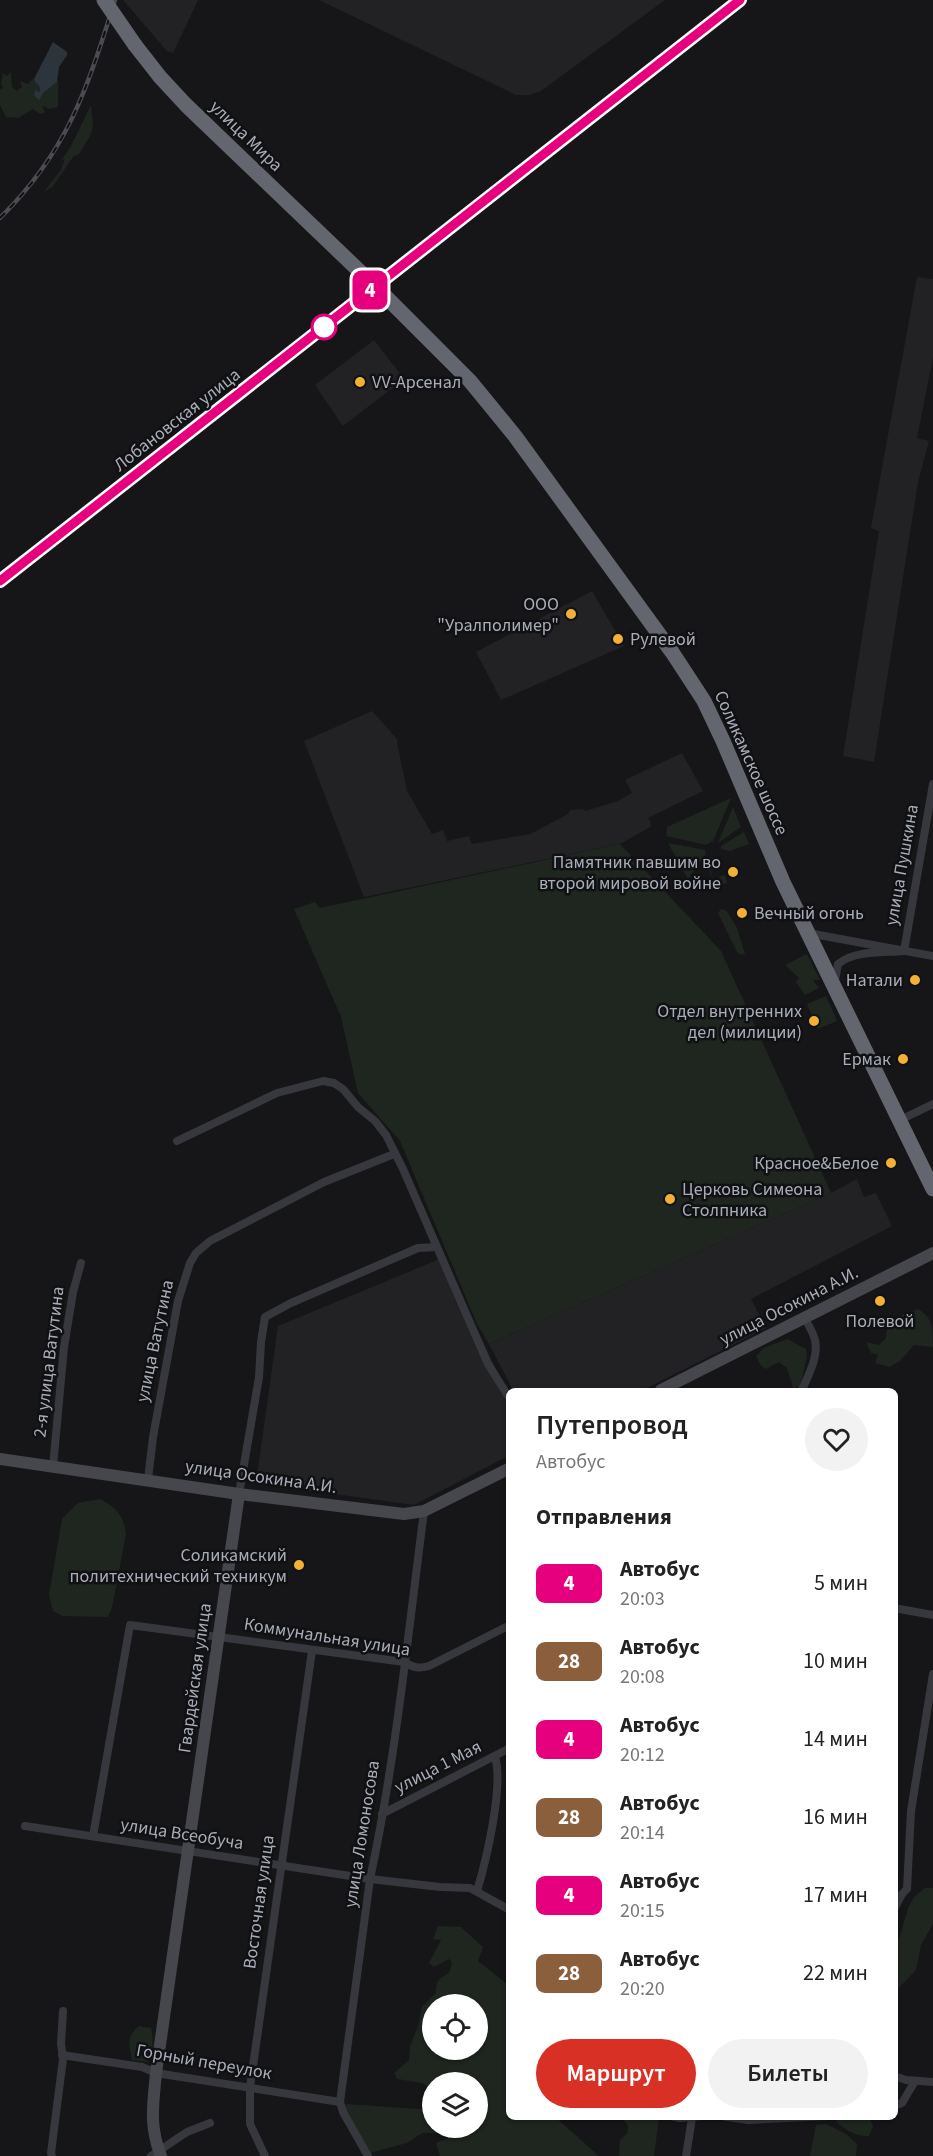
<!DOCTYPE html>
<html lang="ru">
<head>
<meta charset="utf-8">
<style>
	:root { --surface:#fff; --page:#f2f2f2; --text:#222; --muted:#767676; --accent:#d93025 }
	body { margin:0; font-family:"Source Sans 3",sans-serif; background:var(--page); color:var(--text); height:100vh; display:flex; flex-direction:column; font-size:22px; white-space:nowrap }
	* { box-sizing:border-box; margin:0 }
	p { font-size:20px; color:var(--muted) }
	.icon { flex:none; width:33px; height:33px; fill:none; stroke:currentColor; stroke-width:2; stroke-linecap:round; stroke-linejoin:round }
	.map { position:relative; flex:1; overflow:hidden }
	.drawer { position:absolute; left:506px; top:1388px; width:392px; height:732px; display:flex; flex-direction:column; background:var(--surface); border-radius:9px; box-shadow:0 2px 4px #0004 }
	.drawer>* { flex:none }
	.badge { padding:0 12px; border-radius:9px; font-size:21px; line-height:39px }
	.buttons { position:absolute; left:422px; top:1994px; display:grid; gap:12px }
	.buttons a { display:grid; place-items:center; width:66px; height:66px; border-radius:50%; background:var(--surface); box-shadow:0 2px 4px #0004; font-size:30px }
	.map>.badge { position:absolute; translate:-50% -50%; box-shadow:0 0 0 3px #fff }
	h2 { padding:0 30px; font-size:22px; line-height:54px }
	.round { display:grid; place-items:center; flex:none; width:63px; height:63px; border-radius:32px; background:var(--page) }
	.head { display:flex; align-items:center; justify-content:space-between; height:102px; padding:0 30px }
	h1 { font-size:28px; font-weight:600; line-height:45px }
	.action { display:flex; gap:12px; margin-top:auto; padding:12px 30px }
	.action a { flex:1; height:69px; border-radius:36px; background:var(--accent); color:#fff; font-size:24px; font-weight:600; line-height:69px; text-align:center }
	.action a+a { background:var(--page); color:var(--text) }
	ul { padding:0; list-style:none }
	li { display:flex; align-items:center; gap:18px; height:78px; padding:0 30px }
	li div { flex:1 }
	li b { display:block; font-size:22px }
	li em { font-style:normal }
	li .badge { min-width:66px; font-weight:700; text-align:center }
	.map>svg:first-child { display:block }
</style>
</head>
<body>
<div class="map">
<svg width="933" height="2156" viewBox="0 0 933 2156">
	<rect width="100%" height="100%" fill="#161618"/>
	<g fill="#222225">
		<polygon points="123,0 198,0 173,53 167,51"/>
		<polygon points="319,0 665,0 541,91 529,95 516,95"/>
		<polygon points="917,277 933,279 933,357 917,438 929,441 918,482 874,762 843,756 879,531 871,528"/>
		<polygon points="374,340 404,379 343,426 315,385"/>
		<polygon points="592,591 624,646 501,700 476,652"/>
		<polygon points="372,711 398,740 397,742 407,791 432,834 443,830 447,841 469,836 472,844 530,834 568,814 570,810 584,809 585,811 618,801 632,793 625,780 682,753 703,791 648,818 652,826 620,844 364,897 304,741"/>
		<polygon points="857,1179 864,1197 876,1193 892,1226 751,1299 766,1328 643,1390 513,1390 489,1344 831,1193"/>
		<polygon points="442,1258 508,1393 508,1456 414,1505 256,1483 278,1326"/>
	</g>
	<g fill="#1e261f" fill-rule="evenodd">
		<polygon points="11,72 12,87 17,91 22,87 20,81 28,84 35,77 35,82 39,86 40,91 38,92 36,90 35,92 43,93 57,82 58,79 58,107 49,109 44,106 43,107 45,113 40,114 33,109 18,118 6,117 0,105 0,89 3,88 1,84 3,73 7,76"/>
		<polygon points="91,105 93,126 90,136 79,154 73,157 53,186 43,193 61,170 65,158 60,162 70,148"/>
		<polygon points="731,798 713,841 706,845 666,836 667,827"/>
		<polygon points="733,807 741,827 718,843"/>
		<polygon points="744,832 749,844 730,851 721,849 721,846"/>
		<polygon points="668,843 705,850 706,854 688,879"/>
		<polygon points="620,844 721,951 831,1193 489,1344 477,1324 400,1141 358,1093 341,1017 294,909 315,902 320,908"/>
		<polygon points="710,857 714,857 721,867 710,870 713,879 725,875 727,883 716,887 706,864"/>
		<polygon points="721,909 727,911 737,928 745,954 741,955 737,952 718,913"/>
		<polygon points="807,954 820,980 813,980 819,988 805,995 796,982 799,978 785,965"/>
		<polygon points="826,996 837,1021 818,1029 807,1004"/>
		<path d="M918 1309C933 1318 933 1328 933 1347L914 1345 900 1361 889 1367 875 1363 878 1355 871 1353 866 1342 879 1345 886 1338 888 1320Z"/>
		<polygon points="787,1339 806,1349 807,1357 800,1387 793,1388 787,1368 779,1362 766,1369 761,1366 756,1356 764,1348"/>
		<path d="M100 1499C116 1507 124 1516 126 1534L112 1608 108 1617 63 1616 53 1611 49 1595 62 1519 78 1503Z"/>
		<polygon points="925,1888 933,1888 933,1924 921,1945 916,1970 894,1993 894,1946 900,1936 908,1908 914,1897"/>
		<path d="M438 1926 461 1927 483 1947 478 1961 508 1985V2116L555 2117 599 2156H440L436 2143 467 2131 465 2127H477V2082H432V2089L422 2083 397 2079 394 2073 409 2060 410 2046 418 2026 422 2007 436 1993C436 1980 439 1979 449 1973L452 1962 449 1959 434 1967 429 1963 441 1940 433 1939ZM432 2004H477V2049H432Z"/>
		<path d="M139 2026 151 2028C154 2038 153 2053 148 2062L132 2060C129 2043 126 2038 139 2026Z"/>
		<polygon points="347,2104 432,2110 432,2127 444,2127 436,2133 422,2133 407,2143 370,2153 344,2107"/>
		<polygon points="654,2116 659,2118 654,2156 619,2156 620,2140 627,2134 628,2126 624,2120 626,2117"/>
		<path d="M839 2117H869L873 2126 869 2136C856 2137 846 2130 836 2122Z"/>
		<polygon points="826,2124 846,2134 857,2144 856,2156 810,2156 816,2125"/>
	</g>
	<polygon fill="#2c353c" points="53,42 67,52 67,55 59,67 57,82 43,93 39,100 34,95 36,89 38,92 40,91 39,86 35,82 35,77"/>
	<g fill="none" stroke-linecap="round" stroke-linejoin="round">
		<g stroke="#37383d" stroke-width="8">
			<polyline points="808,933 933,956"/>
			<path d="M835 980 838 964C855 950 883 953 904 951L933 784"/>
			<polyline points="900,1120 933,1104"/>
			<polyline points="177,1141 277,1093 323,1081 334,1083 343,1089 358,1107 375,1121 386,1135 403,1169 488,1364 508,1396"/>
			<path d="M802 1390C808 1376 819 1356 815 1340 813 1332 808 1325 805 1318"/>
			<polyline points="53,1467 64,1347 73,1292 81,1263"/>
			<polyline points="148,1479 153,1437 178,1301 190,1263 196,1253 210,1241 324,1182 394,1154"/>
			<polyline points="239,1494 259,1377 261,1342 265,1317 291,1303 418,1248 436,1247"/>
			<polyline points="894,1608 933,1615"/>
			<polyline points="382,1814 508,1749"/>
			<polyline points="25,1826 370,1879 440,1887 470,1888 508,1909"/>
			<path d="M93 1836 130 1625 404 1662C414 1668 419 1669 429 1666L508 1626"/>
			<path d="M477 1891C486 1861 504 1786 495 1757"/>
			<polyline points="894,1909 902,1894 907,1889 911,1811 933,1674"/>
			<polyline points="62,2055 142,2067 156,2073 340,2102"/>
			<polyline points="894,2076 906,2080 933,2082"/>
			<polyline points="894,2106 902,2103 915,2081"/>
			<polyline points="671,2116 680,2118 701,2116"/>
			<polyline points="721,2116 748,2120 827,2116"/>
			<polyline points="52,2156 51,2153 63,2059 61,2044 63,2011"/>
			<polyline points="151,2156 187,2132 210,2123"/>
			<polyline points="265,2156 250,2124 250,2087 312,1651"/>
			<path d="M368 2156 343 2112 340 2102 370 1879C396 1758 408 1634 424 1511"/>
			<polyline points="686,2156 692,2118"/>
		</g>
		<g stroke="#45474d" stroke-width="12">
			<polyline points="0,581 740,0"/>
			<polyline points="661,1390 933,1253"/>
			<polyline points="0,1459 239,1494 404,1514 424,1511 508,1469"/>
			<path d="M161 2156C149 2125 153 2106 156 2073L239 1494"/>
		</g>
		<polyline stroke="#63666e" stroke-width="15" points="135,45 160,77 186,105 375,286 470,381 515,436 672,652 704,701 723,741 783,882 933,1189"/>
		<g stroke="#4a4c52" stroke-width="4.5">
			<path id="rail" d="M0 218C68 151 87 89 115 0"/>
		</g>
		<use href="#rail" stroke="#111113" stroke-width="2" stroke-dasharray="7" stroke-linecap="butt"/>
		<polyline stroke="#63666e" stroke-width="15" points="104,0 135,45"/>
	</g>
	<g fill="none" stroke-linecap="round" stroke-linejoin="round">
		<g stroke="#fff" stroke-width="14">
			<polyline id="line" points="0,581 740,0"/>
		</g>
		<use href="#line" stroke="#e6007e" stroke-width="9"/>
	</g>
	<circle fill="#fff" stroke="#e6007e" stroke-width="3" cx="324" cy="327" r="12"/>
	<g fill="#f2b134" stroke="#111113" stroke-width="2">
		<circle cx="360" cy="382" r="6"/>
		<circle cx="571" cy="614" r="6"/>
		<circle cx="618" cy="639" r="6"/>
		<circle cx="733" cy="872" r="6"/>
		<circle cx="742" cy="913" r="6"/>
		<circle cx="915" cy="980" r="6"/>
		<circle cx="814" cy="1021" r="6"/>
		<circle cx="903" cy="1059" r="6"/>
		<circle cx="891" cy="1163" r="6"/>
		<circle cx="670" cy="1199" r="6"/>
		<circle cx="880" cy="1301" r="6"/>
		<circle cx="299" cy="1565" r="6"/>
	</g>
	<g text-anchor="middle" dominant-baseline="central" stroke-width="5" stroke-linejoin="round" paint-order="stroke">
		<g font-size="18" fill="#a8adb8" stroke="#111113">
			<text transform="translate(246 136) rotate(44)">улица Мира</text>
			<text transform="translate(177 420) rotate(-38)">Лобановская улица</text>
			<text transform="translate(751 763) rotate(66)">Соликамское шоссе</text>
			<text transform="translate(902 865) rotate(-80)">улица Пушкина</text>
			<text transform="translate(789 1306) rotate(-27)">улица Осокина А.И.</text>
			<text transform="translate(155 1341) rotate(-78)">улица Ватутина</text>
			<text transform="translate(49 1362) rotate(-83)">2-я улица Ватутина</text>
			<text transform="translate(261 1477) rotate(8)">улица Осокина А.И.</text>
			<text transform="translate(327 1637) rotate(9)">Коммунальная улица</text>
			<text transform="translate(195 1678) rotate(-82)">Гвардейская улица</text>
			<text transform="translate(438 1767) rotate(-27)">улица 1 Мая</text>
			<text transform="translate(182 1834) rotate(9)">улица Всеобуча</text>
			<text transform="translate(362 1834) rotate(-81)">улица Ломоносова</text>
			<text transform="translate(259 1902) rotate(-82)">Восточная улица</text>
			<text transform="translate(204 2062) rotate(10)">Горный переулок</text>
		</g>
		<g font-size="18" fill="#a8adb8" stroke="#111113" text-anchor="end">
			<text x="372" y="382" text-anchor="start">VV-Арсенал</text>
			<text x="559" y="604">OOO<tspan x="559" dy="21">"Уралполимер"</tspan></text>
			<text x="630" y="639" text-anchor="start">Рулевой</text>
			<text x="721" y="862">Памятник павшим во<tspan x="721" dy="21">второй мировой войне</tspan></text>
			<text x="754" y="913" text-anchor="start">Вечный огонь</text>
			<text x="903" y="980">Натали</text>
			<text x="802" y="1011">Отдел внутренних<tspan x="802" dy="21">дел (милиции)</tspan></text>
			<text x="891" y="1059">Ермак</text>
			<text x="879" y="1163">Красное&amp;Белое</text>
			<text x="682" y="1189" text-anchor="start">Церковь Симеона<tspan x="682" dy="21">Столпника</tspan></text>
			<text x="880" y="1321" text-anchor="middle">Полевой</text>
			<text x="287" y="1555">Соликамский<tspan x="287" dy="21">политехнический техникум</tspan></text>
		</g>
	</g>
</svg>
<div class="buttons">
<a><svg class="icon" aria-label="locate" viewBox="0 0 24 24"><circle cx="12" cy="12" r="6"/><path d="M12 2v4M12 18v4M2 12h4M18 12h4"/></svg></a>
<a><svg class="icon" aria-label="layers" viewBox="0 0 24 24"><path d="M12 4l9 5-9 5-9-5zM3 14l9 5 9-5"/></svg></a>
</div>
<b class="badge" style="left:370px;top:290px;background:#e6007e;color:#fff">4</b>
<section class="drawer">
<div class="head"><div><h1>Путепровод</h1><p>Автобус</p></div><a class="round"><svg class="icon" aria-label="heart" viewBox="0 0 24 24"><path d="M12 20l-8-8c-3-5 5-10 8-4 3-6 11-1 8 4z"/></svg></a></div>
<h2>Отправления</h2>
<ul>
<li><span class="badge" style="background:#e6007e;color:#fff">4</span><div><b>Автобус</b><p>20:03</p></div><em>5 мин</em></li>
<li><span class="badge" style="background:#8b5e3c;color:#fff">28</span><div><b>Автобус</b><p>20:08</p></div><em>10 мин</em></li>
<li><span class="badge" style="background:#e6007e;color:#fff">4</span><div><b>Автобус</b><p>20:12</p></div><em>14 мин</em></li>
<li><span class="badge" style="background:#8b5e3c;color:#fff">28</span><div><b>Автобус</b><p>20:14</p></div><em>16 мин</em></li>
<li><span class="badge" style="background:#e6007e;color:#fff">4</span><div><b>Автобус</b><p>20:15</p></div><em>17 мин</em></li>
<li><span class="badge" style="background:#8b5e3c;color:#fff">28</span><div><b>Автобус</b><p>20:20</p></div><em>22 мин</em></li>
</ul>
<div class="action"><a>Маршрут</a><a>Билеты</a></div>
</section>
</div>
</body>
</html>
